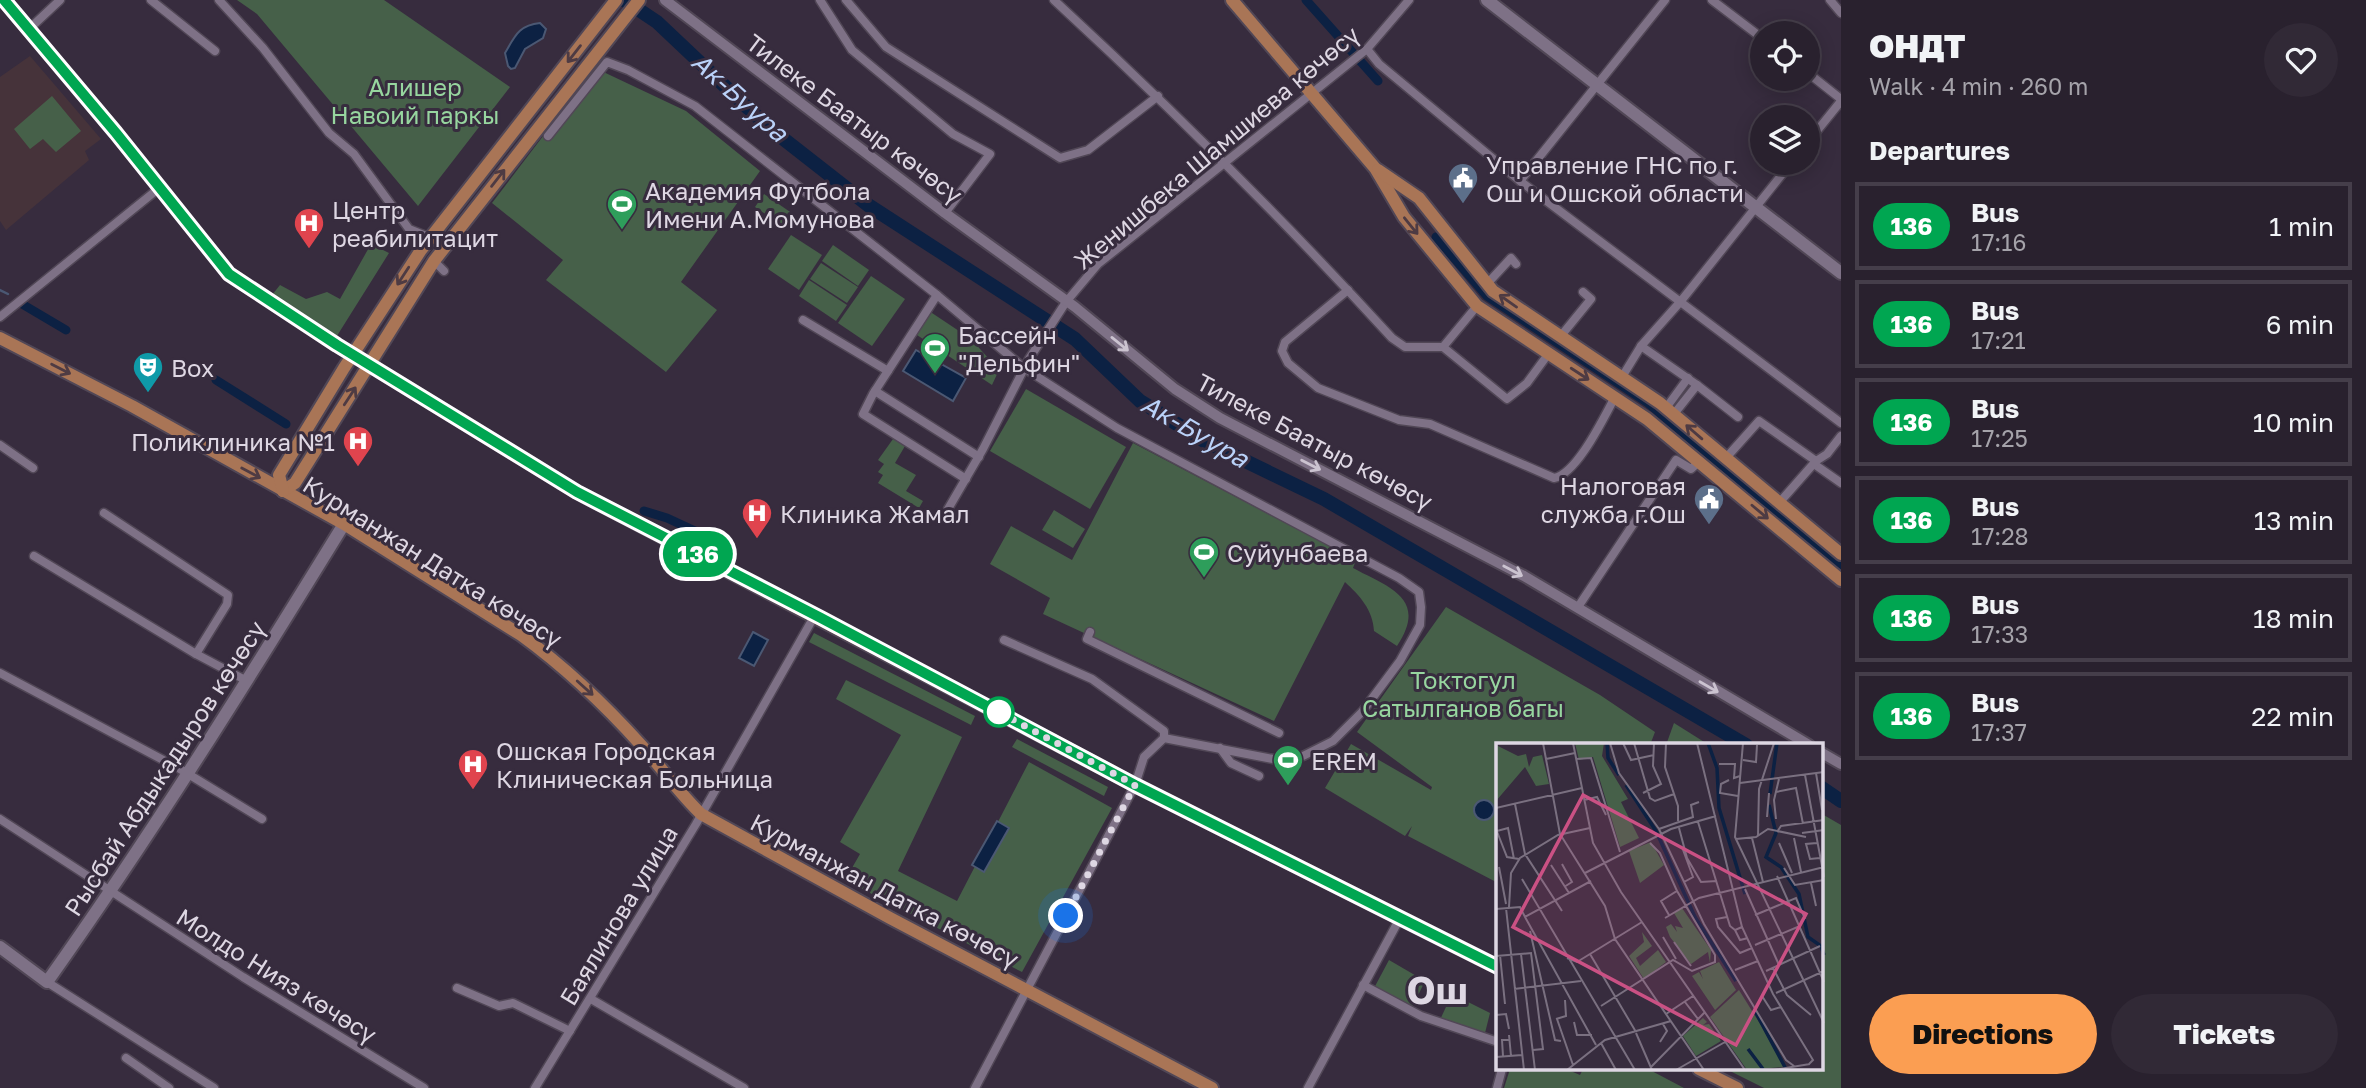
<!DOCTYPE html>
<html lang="en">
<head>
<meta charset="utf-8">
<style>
	:root { --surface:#29212e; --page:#312936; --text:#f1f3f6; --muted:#a5a3aa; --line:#453e4a; --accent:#fb9e52 }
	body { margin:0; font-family:"Golos Text",sans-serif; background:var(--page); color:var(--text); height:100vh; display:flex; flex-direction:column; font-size:26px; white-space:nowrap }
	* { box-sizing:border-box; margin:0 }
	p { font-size:23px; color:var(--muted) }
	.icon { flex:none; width:38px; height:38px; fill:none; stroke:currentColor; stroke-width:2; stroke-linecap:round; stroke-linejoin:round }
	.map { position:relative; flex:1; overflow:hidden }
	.panel { display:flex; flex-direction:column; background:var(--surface); width:525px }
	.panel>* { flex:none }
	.badge { padding:0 14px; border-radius:23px; font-size:24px; line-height:46px }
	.fabs { position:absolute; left:1750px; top:21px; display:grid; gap:14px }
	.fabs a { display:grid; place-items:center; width:70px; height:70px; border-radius:50%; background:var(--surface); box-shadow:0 4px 18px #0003,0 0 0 2px var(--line); font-size:35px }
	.you { position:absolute; width:35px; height:35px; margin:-18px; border:5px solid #fff; border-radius:50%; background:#1a73e8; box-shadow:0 0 0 10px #1a73e833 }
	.map>.badge { position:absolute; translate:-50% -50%; box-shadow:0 0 0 4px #fff }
	h2 { padding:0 28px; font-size:26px; line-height:63px }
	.round { display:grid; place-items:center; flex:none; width:74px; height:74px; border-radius:37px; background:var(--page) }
	.head { display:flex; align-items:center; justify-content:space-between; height:119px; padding:0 28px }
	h1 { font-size:33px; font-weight:800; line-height:52px }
	.cta { display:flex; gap:14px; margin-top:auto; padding:14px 28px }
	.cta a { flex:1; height:80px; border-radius:42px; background:var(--accent); color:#111; font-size:28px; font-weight:800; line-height:80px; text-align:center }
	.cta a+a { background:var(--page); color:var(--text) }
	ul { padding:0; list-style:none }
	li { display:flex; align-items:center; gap:21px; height:88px; margin:0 14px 10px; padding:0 14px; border:4px solid var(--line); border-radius:0px }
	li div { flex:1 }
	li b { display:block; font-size:26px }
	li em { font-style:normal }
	li .badge { min-width:77px; font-weight:700; text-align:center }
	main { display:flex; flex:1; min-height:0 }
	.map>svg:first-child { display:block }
</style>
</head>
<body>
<main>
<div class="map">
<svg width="1841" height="1088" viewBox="0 0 1841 1088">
	<rect width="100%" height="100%" fill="#372c3e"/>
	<polygon fill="#46333a" points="30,56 101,139 85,151 89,160 6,230 0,221 0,77"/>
	<g fill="#466049">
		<polygon points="237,0 384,0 510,87 418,206 257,14"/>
		<polygon points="595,68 686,111 760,171 681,282 717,310 666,372 546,280 563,260 492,203"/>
		<polygon points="52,96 81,131 56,152 43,139 30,149 14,129"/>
		<polygon points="764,194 796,216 787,229 755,207"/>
		<polygon points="791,235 822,255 799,290 768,269"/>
		<polygon points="371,244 389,253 335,339 272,295 280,285 306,299 327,292 340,299"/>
		<polygon points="833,245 869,270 858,286 822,261"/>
		<polygon points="821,263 858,287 847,303 810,279"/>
		<polygon points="871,276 905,299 872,346 838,323"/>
		<polygon points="809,280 847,305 836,321 799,296"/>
		<polygon points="929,311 971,339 999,370 992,385 914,333"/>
		<polygon points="1026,389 1126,447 1090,509 990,451"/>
		<polygon points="893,439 905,446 895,463 916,475 906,491 923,501 919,508 878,483 883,475 878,472 884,464 878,460"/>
		<path d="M1133 443 1356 560 1353 568C1388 587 1429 598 1397 646L1374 631C1373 610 1360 596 1345 582L1274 721 1043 614 1050 598 990 564 1011 526 1072 560Z"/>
		<polygon points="1054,510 1085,529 1073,548 1042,530"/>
		<polygon points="1446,607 1600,695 1655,732 1650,745 1498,745 1498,883 1408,836 1412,826 1405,836 1325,788 1351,744 1431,790 1432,787 1357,732"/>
		<polygon points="814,633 975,716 971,725 809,642"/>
		<polygon points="846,680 962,737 898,871 957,901 1029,762 1112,808 1022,972 845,880 860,854 840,842 901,735 836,699"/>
		<polygon points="1674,723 1709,745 1666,745"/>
		<polygon points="1017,739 1108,787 1104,796 1012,747"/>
		<polygon points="1822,814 1841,825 1841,1088 1764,1088 1726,1069 1822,1069"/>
		<polygon points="1389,960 1425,981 1411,1010 1373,990"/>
		<polygon points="1452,994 1490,1013 1484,1037 1439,1022"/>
		<polygon points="1510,1069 1566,1069 1580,1075 1583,1069 1648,1069 1684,1088 1504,1088"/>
	</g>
	<g fill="#0c2143" stroke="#4b5873" stroke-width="2">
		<path d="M540 23 546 29 543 38 525 49 515 68 511 69 508 66 505 53C515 36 519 25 540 23Z"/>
		<polygon points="916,350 966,378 953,401 903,371"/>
		<polygon points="753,632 768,640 754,666 739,658"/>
		<circle cx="1484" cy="810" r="10"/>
		<polygon points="997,821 1009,828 984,872 972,865"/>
	</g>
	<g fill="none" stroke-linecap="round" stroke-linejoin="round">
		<polyline stroke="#4b5873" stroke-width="2.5" points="0,290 8,294"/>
		<g stroke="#0c2143" stroke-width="9">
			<polyline points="1306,0 1378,81"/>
			<polyline points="1436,237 1487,296 1648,403 1841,565"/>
			<polyline points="22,304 66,330"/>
			<polyline points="216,380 286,424"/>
			<polyline points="644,511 667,518 708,537"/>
		</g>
		<g stroke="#0c2143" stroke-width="14">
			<polyline points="624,0 657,22 767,126 868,205 1075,339 1140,401 1206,442 1324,499 1746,745"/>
			<polyline points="1822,788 1841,801"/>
		</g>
		<g stroke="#514756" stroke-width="11">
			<g id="minor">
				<polyline points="151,0 215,51"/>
				<polyline points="219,0 263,48 329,133 354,154 409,229 431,238"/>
				<polyline points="820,0 852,50 953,134 990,154 945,213"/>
				<polyline points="846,0 886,47 1060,158 1088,150 1158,96"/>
				<path d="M1054 0C1171 108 1284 220 1392 338L1405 347H1443"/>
				<polyline points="1712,0 1762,38"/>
				<polyline points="1830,0 1841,13"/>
				<polyline points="28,30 60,0"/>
				<polyline points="1367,49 1379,64 1520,181 1841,423"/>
				<polyline points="1808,73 1841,99"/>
				<polyline points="548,136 607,62 628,70 695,106 937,295"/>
				<polyline points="1808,142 1841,101"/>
				<polyline points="1520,181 1665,0"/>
				<polyline points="434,261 444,271"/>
				<polyline points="1487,284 1511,258 1516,264"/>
				<path d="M1348 290 1285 342 1282 351 1288 363 1318 388 1399 420 1430 424 1554 478C1577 474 1604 417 1615 397"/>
				<polyline points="1477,306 1443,347 1507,399 1527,383 1549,353"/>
				<polyline points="0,317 158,189"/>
				<polyline points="803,320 888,371"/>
				<polyline points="1560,337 1591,299 1583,292"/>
				<polyline points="1641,346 1697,385 1738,417"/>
				<polyline points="1622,377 1641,346 1681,301 1791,163"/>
				<polyline points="875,391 979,457"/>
				<polyline points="1666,408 1688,378"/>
				<polyline points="1674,414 1697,385"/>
				<polyline points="0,445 33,468"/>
				<polyline points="1725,459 1759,421 1816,461"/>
				<polyline points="1814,464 1841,483"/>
				<polyline points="966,479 863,414 873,394 937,295 1024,368 1117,428 1399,578 1419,592 1421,607 1420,625 1400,661 1362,712 1333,741 1303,756 1273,759 1164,738 1144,757 1135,785 975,1088"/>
				<polyline points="1779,503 1816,461 1827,454 1841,436"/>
				<polyline points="948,509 983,449 1029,359 1066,302 1098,264 1367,49 1409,0"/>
				<polyline points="104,513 228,595 227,604 196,654"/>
				<polyline points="34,556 196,654 247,681"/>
				<polyline points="1578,607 1676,460 1691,469 1700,461"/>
				<polyline points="1090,632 1087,639 1279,733"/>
				<polyline points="1004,640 1092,679 1164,731 1164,738"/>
				<polyline points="0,673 180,769 262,819"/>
				<polyline points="1220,748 1231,763 1259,776"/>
				<polyline points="0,819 243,977 424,1088"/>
				<polyline points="47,982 214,1088"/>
				<polyline points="1363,985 1421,1016 1498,1042"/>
				<polyline points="457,988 499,1006 513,1003 570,1031"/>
				<polyline points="591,999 744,1088"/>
				<polyline points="126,1058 169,1088"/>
				<polyline points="535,1088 696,824 815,615"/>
				<polyline points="1308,1088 1400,918"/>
				<polyline points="1497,1088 1502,1069"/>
			</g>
		</g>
		<g stroke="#514756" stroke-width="14">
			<g id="tertiary">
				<polyline points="665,0 945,213 1075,307 1175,389 1220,418 1524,576 1809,745"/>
				<polyline points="1822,753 1841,764"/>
			</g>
		</g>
		<g stroke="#514756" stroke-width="16">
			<g id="secondary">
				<polyline points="1487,0 1841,273"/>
				<path d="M0 947 47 982C152 834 248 680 344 524"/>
			</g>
		</g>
		<g stroke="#514756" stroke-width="16">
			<g id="primary">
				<polyline points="4,0 116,133 229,274 337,345 577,492 1135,785 1498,967"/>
				<polyline points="1232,0 1375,168 1404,217 1477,306 1647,419 1841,580"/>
				<polyline points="1378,170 1419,198 1493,291 1660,403 1841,554"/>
				<path d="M0 338 132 406 344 524 521 635C565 667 605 705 641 745 662 768 679 793 701 814L890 918 1212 1088"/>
				<polyline points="283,491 295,483 434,261 639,0"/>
				<polyline points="283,491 279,475 344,368 421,250 616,0"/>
				<polyline points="1699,1069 1737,1088"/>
			</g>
		</g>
		<use href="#minor" stroke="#7e7186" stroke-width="8"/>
		<use href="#tertiary" stroke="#7e7186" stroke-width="10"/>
		<use href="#secondary" stroke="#7e7186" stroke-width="12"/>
		<use href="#primary" stroke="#a97556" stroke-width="12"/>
	</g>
	<defs><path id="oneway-shaft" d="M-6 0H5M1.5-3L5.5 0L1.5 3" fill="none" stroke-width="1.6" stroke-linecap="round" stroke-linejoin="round" transform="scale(1.75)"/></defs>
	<g stroke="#4e3b43">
		<use href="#oneway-shaft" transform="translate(574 54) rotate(128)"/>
		<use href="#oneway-shaft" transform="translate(498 178) rotate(-52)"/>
		<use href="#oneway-shaft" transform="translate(1411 226) rotate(51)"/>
		<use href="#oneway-shaft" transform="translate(403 276) rotate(123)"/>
		<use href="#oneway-shaft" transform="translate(1508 301) rotate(-145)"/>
		<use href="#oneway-shaft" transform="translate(61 369) rotate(27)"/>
		<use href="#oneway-shaft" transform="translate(1580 374) rotate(33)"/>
		<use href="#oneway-shaft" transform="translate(350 396) rotate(-57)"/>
		<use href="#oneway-shaft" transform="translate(1694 432) rotate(-139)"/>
		<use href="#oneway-shaft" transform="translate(251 473) rotate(28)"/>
		<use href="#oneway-shaft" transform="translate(1760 512) rotate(40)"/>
		<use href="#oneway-shaft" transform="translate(585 688) rotate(42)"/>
	</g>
	<g stroke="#cbc3d0">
		<use href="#oneway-shaft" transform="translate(1120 344) rotate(39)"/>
		<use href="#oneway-shaft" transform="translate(1311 465) rotate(27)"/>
		<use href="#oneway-shaft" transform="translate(1513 571) rotate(28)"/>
		<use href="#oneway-shaft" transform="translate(1709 687) rotate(30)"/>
	</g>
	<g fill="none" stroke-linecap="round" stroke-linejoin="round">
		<g stroke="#fff" stroke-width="16">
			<polyline id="line" points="4,0 116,133 229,274 337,345 577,492 821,618 1135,785 1498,967"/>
		</g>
		<use href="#line" stroke="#00a651" stroke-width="10"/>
		<polyline stroke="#ded7e3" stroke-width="7" stroke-dasharray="0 12.6" points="999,712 995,710 1135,785 1066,916"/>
	</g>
	<defs>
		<g id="civic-pin" transform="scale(1.575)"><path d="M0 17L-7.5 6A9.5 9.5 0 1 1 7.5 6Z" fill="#5c6f8a" stroke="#372c3e"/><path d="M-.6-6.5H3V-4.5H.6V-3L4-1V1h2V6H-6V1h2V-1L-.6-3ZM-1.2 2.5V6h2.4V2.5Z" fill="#fff"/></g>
		<g id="stadium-pin" transform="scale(1.575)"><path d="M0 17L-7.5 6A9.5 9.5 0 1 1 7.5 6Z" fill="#2e9e5b" stroke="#372c3e"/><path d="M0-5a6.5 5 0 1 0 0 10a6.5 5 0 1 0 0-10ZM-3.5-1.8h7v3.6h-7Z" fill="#fff"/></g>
		<g id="hospital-pin" transform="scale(1.575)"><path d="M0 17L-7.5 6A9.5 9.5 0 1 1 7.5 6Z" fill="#e0444e" stroke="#372c3e"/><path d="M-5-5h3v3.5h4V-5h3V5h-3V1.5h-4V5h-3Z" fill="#fff"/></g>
		<g id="theatre-pin" transform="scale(1.575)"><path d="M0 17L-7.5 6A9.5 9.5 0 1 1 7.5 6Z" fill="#0f9aa8" stroke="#372c3e"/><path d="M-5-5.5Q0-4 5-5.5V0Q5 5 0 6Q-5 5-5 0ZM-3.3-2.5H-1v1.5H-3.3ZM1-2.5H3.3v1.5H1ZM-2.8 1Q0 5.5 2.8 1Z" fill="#fff"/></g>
	</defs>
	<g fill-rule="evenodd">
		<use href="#civic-pin" x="1463" y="178"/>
		<use href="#stadium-pin" x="622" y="204"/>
		<use href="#hospital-pin" x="309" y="223"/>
		<use href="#stadium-pin" x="935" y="348"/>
		<use href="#theatre-pin" x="148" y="367"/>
		<use href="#hospital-pin" x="358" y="441"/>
		<use href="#civic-pin" x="1709" y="499"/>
		<use href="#hospital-pin" x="757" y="513"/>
		<use href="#stadium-pin" x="1204" y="552"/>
		<use href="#stadium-pin" x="1288" y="760"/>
		<use href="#hospital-pin" x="473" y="764"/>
	</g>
	<circle fill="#fff" stroke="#00a651" stroke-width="3.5" cx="999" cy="712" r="14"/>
	<g text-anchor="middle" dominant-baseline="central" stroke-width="6" stroke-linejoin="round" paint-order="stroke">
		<g font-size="24" fill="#97d69f" stroke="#372c3e">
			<text x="415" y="86">Алишер<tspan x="415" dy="28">Навоий паркы</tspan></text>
			<text x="1463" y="679">Токтогул<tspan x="1463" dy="28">Сатылганов багы</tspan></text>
		</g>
		<g font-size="24" fill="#ded7e3" stroke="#372c3e">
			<text transform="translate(855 118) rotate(37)">Тилеке Баатыр көчөсү</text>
			<text transform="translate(1216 147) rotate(-40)">Женишбека Шамшиева көчөсү</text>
			<text transform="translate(1315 441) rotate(28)">Тилеке Баатыр көчөсү</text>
			<text transform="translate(433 561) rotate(32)">Курманжан Датка көчөсү</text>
			<text transform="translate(164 768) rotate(-57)">Рысбай Абдыкадыров көчөсү</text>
			<text transform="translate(885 890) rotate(28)">Курманжан Датка көчөсү</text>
			<text transform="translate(618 915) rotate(-59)">Баялинова улица</text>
			<text transform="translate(277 975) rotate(32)">Молдо Нияз көчөсү</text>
		</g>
		<g font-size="24" fill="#ded7e3" stroke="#372c3e" text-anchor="start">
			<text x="1486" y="164">Управление ГНС по г.<tspan x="1486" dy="28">Ош и Ошской области</tspan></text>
			<text x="645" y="190">Академия Футбола<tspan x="645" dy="28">Имени А.Момунова</tspan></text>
			<text x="332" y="209">Центр<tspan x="332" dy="28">реабилитацит</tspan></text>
			<text x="958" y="334">Бассейн<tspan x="958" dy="28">"Дельфин"</tspan></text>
			<text x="171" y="367">Box</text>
			<text x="335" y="441" text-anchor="end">Поликлиника №1</text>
			<text x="1686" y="485" text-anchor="end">Налоговая<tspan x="1686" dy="28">служба г.Ош</tspan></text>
			<text x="780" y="513">Клиника Жамал</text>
			<text x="1227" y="552">Суйунбаева</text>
			<text x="496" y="750">Ошская Городская<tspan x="496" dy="28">Клиническая Больница</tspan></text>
			<text x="1311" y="760">EREM</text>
		</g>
		<g font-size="26" font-style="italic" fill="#bad2f9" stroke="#372c3e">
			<text transform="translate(740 97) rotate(42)">Ак-Буура</text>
			<text transform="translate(1195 431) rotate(30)">Ак-Буура</text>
		</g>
		<g font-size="38" font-weight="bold" fill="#ded7e3" stroke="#372c3e">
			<text x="1437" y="989">Ош</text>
		</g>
	</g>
	<g transform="translate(1496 743)">
		<rect width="327" height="327" fill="#372c3e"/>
		<path d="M79 0H108L106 13 132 56 125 59 143 95 124 104 97 14 83 17ZM0 2 22 13 30 11 33 24 37 14 46 12 53 41 40 43 29 24 0 58ZM155 99 168 122 144 140 133 108ZM186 165 215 207 214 220 212 209 195 221 174 194 170 184 175 181 181 189 179 183 187 185 178 170ZM146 189 156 203 140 215 144 223 162 207 170 219 148 236 133 213 148 199ZM223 219 240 247 219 267 196 233 203 229 207 236 204 228ZM243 247 266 284 288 324 251 327 214 274ZM207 275 211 279 207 282 213 281 225 298 200 313 187 293Z" fill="#466049"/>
		<path fill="none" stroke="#0c2143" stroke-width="3.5" d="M111 0 112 15 123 32M212 0 221 25 223 65 249 151M130 42 160 88 199 174 240 238M274 51 281 0M273 62 280 90 270 114 285 124 303 151 312 194 325 203 328 212M258 266 290 326M252 306 267 326"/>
		<path fill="none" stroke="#7a7080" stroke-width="2" d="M47 0 64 91 109 163 119 196 208 327M77 0 97 100 125 149 249 327M114 0 123 30 163 86 208 181 290 317 298 323M127 0 135 17 158 12M138 0 154 55 159 58 178 51M170 0 169 24 182 63V78M201 0 246 184 277 251 317 317 313 321M247 0 239 94 328 280M50 16 79 10M80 16 95 15 124 109M247 17 260 19 261 2M223 21H239L238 35 244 33M320 30 326 67M309 32 328 134M233 37 225 41 224 50 242 53M244 40 328 29M280 49 300 45 307 81M147 50 165 41 157 23 158 0M88 57 101 54 110 72M19 61 29 111 66 168M0 65 86 45M271 74 273 50M280 76 278 57 283 36M202 79 234 183 239 187M183 85 191 115 205 139 221 138M0 86 11 114 23 116M163 86 197 74 195 62 203 59M1 88 12 85 18 116M281 89 285 83 328 77M306 90 328 87M262 93 263 46 278 0M256 95 267 139M298 95 305 129M240 96 260 94 272 86 310 94M154 100 164 110 181 148M283 100 296 130M321 100 310 101 314 116 324 115M186 104 197 134 188 139M66 121 76 139 68 144M55 122 73 150M3 124 10 161M288 125 299 142 328 137M89 130 175 86 220 73M281 133 328 239M26 136 139 327M315 140 320 163M249 146 283 222M13 164 15 130 24 115 62 92 94 85M10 165 28 327M0 166 24 164 29 174 95 138M259 172 300 155 309 176M29 174 100 302M231 174 220 176 222 184 244 210 256 205M169 175 203 155 328 124M246 184 239 187 244 197 252 195M34 188 59 297 65 298M167 194 180 216M178 199 195 223M259 202 304 183M35 210 47 306 37 307M25 211 39 327M94 211 140 289M4 212 9 261M0 213 36 210M71 215 81 219 146 179M277 225 291 252 315 272M239 227 262 218M270 228 324 203M18 246 85 238M280 250 328 228M266 253 275 267 285 264M189 259 202 276M105 263 177 217 196 228 219 219V212L181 148 165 158 173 172M170 271 197 253M0 272 10 271 13 286M60 276 70 273 69 257M61 276 77 322M78 279 81 292H96M140 290 156 327M13 292 15 313M164 299 171 288 167 281M105 300 120 327M7 313 6 297H14M0 314 26 312M155 324 209 269M71 327 109 297 175 278M180 327 229 299M278 327 314 321"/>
		<path fill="#ca5184" fill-opacity="0.15" stroke="#ca5184" stroke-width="3.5" d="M87 52 310 171 240 302 17 184Z"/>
		<rect width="327" height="327" fill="none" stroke="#ded7e3" stroke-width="3.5"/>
	</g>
</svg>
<div class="fabs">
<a><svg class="icon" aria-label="locate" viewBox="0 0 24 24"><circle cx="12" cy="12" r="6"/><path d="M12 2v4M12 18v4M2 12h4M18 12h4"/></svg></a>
<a><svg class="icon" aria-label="layers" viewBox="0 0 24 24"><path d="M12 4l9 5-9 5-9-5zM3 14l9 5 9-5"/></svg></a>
</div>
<div class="you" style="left:1066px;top:916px"></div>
<b class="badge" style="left:698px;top:554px;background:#00a651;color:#fff">136</b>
</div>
<section class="panel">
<div class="head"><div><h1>ОНДТ</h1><p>Walk · 4 min · 260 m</p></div><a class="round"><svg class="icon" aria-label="heart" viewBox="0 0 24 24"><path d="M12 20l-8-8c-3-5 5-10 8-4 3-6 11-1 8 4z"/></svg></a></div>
<h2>Departures</h2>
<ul>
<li><span class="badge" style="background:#00a651;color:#fff">136</span><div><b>Bus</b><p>17:16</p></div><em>1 min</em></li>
<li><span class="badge" style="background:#00a651;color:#fff">136</span><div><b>Bus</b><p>17:21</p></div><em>6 min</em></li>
<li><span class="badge" style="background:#00a651;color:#fff">136</span><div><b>Bus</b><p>17:25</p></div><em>10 min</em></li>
<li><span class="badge" style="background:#00a651;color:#fff">136</span><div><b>Bus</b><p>17:28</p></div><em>13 min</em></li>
<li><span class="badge" style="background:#00a651;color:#fff">136</span><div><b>Bus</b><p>17:33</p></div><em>18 min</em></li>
<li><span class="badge" style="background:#00a651;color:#fff">136</span><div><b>Bus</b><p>17:37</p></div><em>22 min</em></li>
</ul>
<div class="cta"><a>Directions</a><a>Tickets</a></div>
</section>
</main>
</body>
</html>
